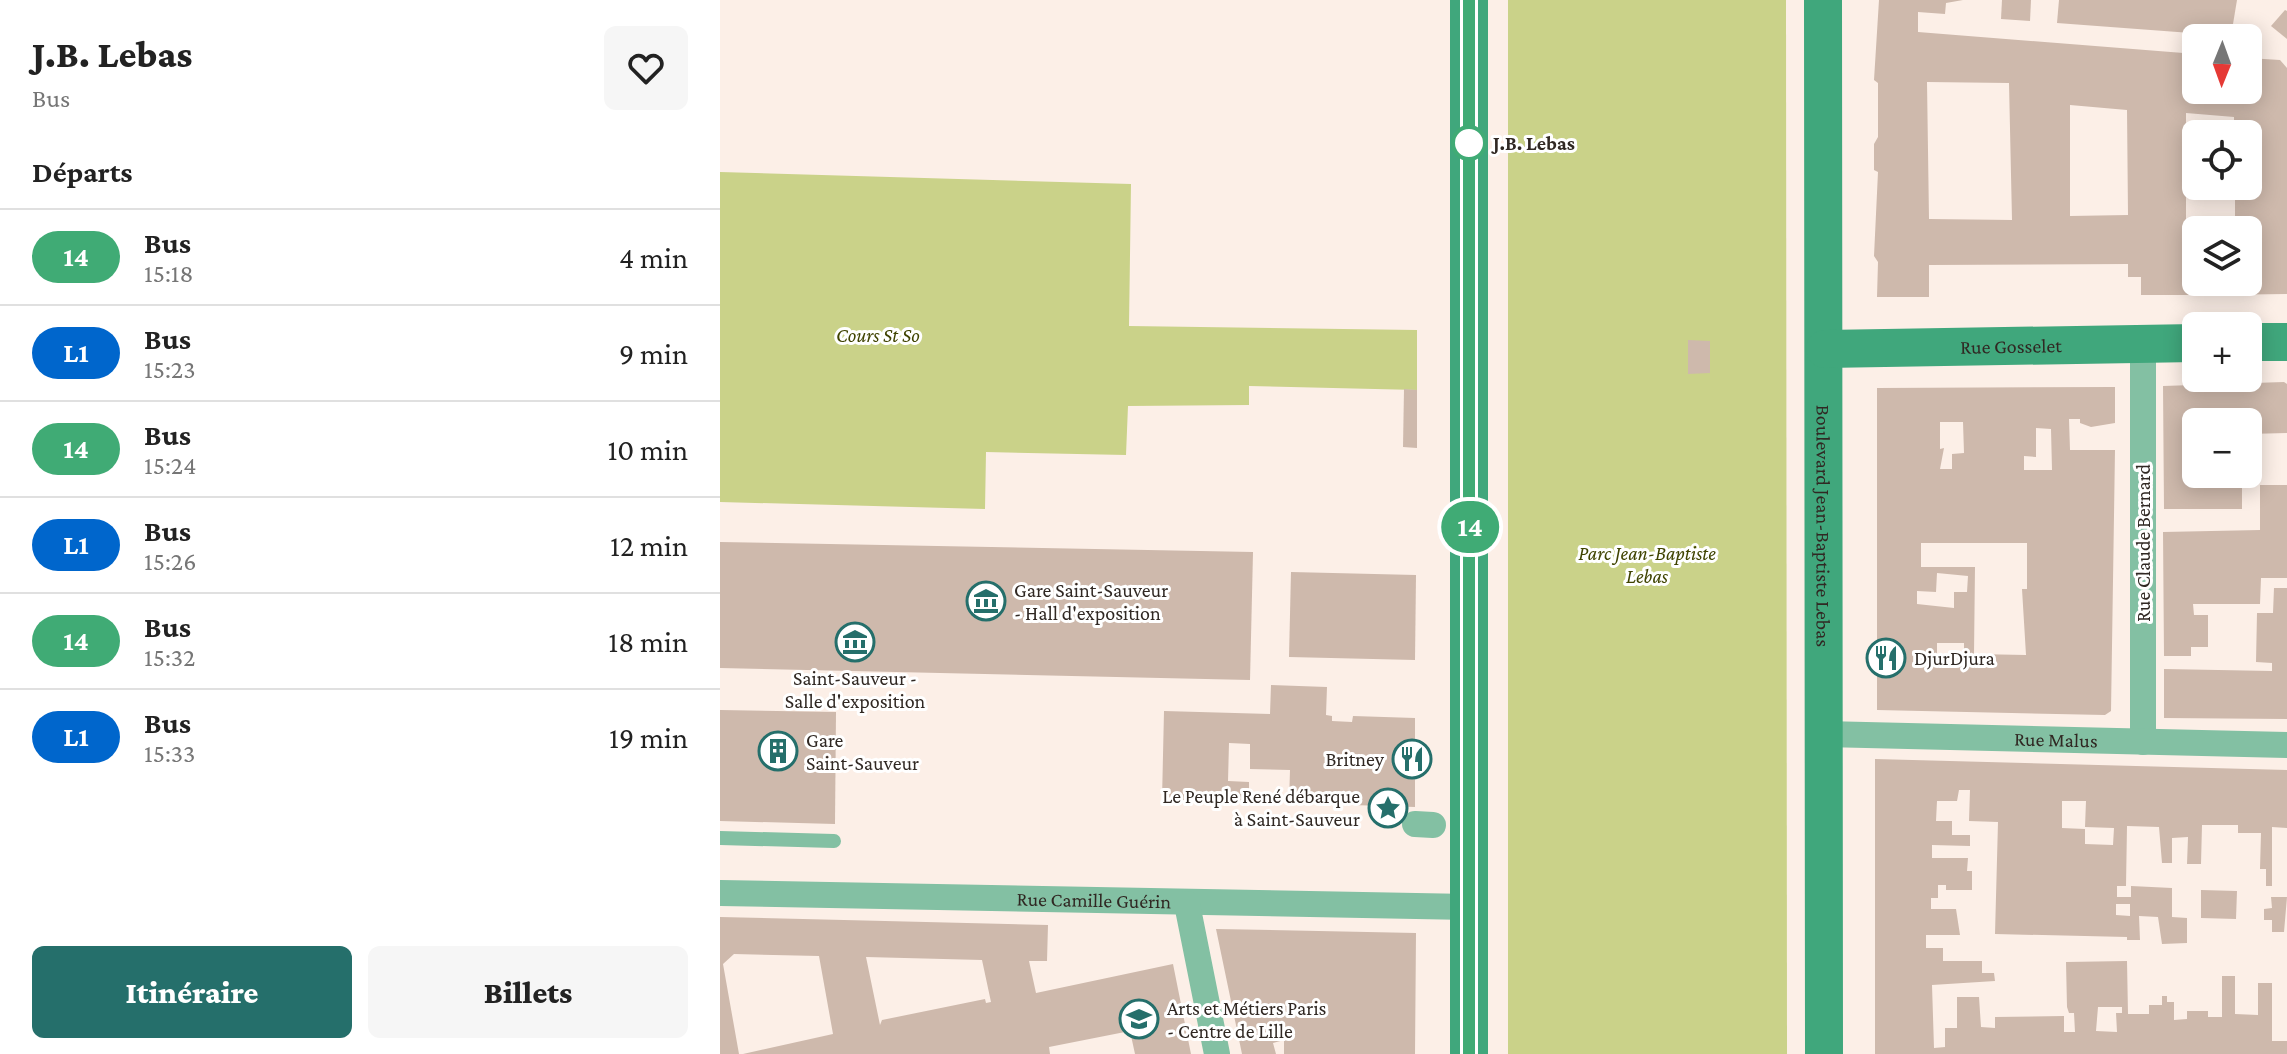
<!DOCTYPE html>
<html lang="fr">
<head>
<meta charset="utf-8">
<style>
	:root { --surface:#fff; --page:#f6f6f6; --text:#222; --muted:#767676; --line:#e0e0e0; --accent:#256f6b }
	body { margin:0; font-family:"Crimson Pro",serif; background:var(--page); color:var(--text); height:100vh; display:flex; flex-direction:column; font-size:30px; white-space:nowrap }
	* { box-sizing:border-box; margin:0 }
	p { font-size:26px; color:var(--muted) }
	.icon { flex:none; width:44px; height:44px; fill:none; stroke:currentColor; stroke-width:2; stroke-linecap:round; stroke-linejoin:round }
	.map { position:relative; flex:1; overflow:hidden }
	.side { display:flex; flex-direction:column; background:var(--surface); width:720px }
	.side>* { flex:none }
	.badge { padding:0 16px; border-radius:26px; font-size:28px; line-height:52px }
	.needle { width:52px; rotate:181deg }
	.tools { position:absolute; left:1462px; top:24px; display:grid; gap:16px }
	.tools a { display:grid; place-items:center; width:80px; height:80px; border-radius:12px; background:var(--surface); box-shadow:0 4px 20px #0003; font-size:40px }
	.map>.badge { position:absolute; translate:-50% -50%; box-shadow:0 0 0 4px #fff }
	h2 { padding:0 32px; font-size:30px; line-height:72px }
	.round { display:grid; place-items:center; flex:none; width:84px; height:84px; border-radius:12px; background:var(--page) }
	.overview { display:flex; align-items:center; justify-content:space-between; height:136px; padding:0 32px }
	h1 { font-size:38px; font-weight:800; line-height:60px }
	.button { display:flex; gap:16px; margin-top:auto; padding:16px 32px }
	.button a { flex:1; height:92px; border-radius:12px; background:var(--accent); color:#fff; font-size:32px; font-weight:800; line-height:92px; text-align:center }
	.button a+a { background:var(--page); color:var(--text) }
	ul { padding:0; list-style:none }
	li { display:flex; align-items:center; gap:24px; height:96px; padding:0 32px; border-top:2px solid var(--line) }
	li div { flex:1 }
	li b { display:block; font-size:30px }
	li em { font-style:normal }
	li .badge { min-width:88px; font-weight:700; text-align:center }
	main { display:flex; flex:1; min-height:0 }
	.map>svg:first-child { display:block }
</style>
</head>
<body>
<main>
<section class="side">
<div class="overview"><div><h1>J.B. Lebas</h1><p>Bus</p></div><a class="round"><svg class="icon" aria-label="heart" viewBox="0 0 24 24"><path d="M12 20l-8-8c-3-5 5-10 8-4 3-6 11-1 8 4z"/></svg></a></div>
<h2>Départs</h2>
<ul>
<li><span class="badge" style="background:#40ab75;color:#fff">14</span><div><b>Bus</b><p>15:18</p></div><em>4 min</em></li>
<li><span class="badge" style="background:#06c;color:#fff">L1</span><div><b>Bus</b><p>15:23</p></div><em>9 min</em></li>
<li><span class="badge" style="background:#40ab75;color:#fff">14</span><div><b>Bus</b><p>15:24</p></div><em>10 min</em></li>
<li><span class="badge" style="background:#06c;color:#fff">L1</span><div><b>Bus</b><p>15:26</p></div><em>12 min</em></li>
<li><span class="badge" style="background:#40ab75;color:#fff">14</span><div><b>Bus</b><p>15:32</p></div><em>18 min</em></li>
<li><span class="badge" style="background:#06c;color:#fff">L1</span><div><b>Bus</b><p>15:33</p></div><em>19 min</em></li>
</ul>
<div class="button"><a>Itinéraire</a><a>Billets</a></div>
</section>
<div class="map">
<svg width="1567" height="1054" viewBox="0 0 1567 1054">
	<rect width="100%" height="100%" fill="#fcefe7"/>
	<g fill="#cad289">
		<polygon points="788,0 1066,0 1067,1054 788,1054"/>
		<polygon points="0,172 411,184 409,326 697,330 697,390 529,386 529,405 408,406 406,455 266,452 265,509 0,502"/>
	</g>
	<g fill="#ceb9ac" fill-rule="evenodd">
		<path d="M1159 0H1243L1226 3 1225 14 1198 12V32L1476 54V90H1528V58L1560 60 1567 68V294L1491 295V282H1528V230H1515V186H1528V134H1514V117L1466 113V229H1476L1473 295H1421V277H1408V264L1209 265V297H1157L1158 262 1154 256 1158 172 1154 170V144L1158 137V83L1154 80ZM1207 82 1289 83 1292 220 1209 219ZM1350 105 1407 110 1408 215 1350 216Z"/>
		<polygon points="1282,0 1311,0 1310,21 1281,19"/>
		<polygon points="1339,0 1517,0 1511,36 1337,23"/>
		<polygon points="1565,10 1567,11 1567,39 1551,26"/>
		<polygon points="968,340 990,341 990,373 968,374"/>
		<polygon points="1564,382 1567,384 1567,433 1528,434 1528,422 1476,422 1476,474 1510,474 1511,485 1522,485 1522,509 1444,509 1443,386"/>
		<path d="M1395 387V423L1371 427 1360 423V419H1349L1350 450H1395L1391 711 1385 715 1157 710V388ZM1220 422H1243L1244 453 1232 454V469H1220L1224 448 1220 449ZM1316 428 1331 429 1332 470H1304V456L1316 457ZM1201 543H1307V589H1302L1306 655 1254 654 1255 567H1201ZM1217 573 1248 576 1247 592H1234V608L1197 604V591L1216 592ZM1217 643H1244V657H1217Z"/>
		<polygon points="684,389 697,390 697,448 683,447"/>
		<polygon points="1540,485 1567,485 1567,578 1541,578 1540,604 1473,604 1474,615 1488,615 1488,647 1471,647 1471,656 1444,656 1443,532 1540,530"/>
		<polygon points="0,542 533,552 530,680 0,668"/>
		<polygon points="571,572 696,575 695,660 569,657"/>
		<polygon points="1554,588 1567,588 1567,719 1444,718 1444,669 1552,671 1552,663 1536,662 1537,613 1553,613"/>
		<polygon points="551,685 607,687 606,715 612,716 612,721 632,722 633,716 695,718 695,807 569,803 570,770 530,769 530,744 509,743 508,781 529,782 529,802 442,800 444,711 550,714"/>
		<polygon points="0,710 116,712 115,824 0,821"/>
		<path d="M1155 759 1567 770V828L1552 827V886H1546V869H1540L1541 833H1518V825H1482L1481 864H1467L1468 837 1452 838V863H1442L1439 827 1407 826 1406 886H1397V897H1411V886L1452 888V917L1467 918V943L1442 944 1438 917 1419 916 1420 940H1407V937L1275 934 1278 822 1249 821 1250 790H1239L1237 801H1217L1216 821H1232V835H1250V846L1212 845V858H1248L1247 871H1252V890H1226V885H1218V898H1211V909H1236L1240 935H1206V948H1223V961H1262V973H1274L1275 981 1212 985 1214 1048 1225 1047V1028H1237V997H1259L1261 1027 1275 1028V1017L1344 1016V1032H1355L1354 1013H1349L1347 1007 1346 962 1407 961 1408 1014H1429V1005H1442V996H1447V1002H1454V1020L1467 1019V1011H1488V1017H1502V976H1515V1014L1538 1015V983H1552V1041H1567V1054H1155ZM1342 801H1366L1365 827 1394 828 1393 845 1365 844V829L1342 828ZM1396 904H1410V916L1396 915ZM1378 1007H1402V1013H1396L1397 1032 1376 1031Z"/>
		<polygon points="1481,890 1517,891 1516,919 1481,918"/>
		<polygon points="1551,897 1567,897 1564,932 1552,932 1552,920 1544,920 1544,909 1552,908"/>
		<path d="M0 917 328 925 327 961H309L316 993 453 964 471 1054H415L410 1031 329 1047 330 1054H23L113 1034 99 956 14 954 3 964 19 1054H0ZM146 957 262 960 271 1002 266 1003 265 999 162 1020 160 1025Z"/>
		<polygon points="496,929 696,933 695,1054 564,1054 564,1040 553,1043 556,1054 522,1054"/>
	</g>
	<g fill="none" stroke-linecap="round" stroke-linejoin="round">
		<polyline stroke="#83c0a3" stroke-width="14" points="0,838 114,841"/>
		<g stroke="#83c0a3" stroke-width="26">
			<polyline points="1423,344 1423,742"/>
			<path id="s1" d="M1104 734 1567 745"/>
			<polyline points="695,824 713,825"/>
			<path id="s2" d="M0 893 749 907"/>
			<polyline points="467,904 497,1054"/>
		</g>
		<g stroke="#40a77c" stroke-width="38">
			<polyline points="749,0 749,1054"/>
			<path id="s3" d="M1103 0 1104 1054"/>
			<polyline points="1528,342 1567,342"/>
			<path id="s4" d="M1105 349 1476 343"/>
		</g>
	</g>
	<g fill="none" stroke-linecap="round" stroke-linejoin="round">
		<g stroke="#fff" stroke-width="18">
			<polyline id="line" points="749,0 749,1054"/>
		</g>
		<use href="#line" stroke="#40ab75" stroke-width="12"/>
	</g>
	<defs>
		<g id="museum-ring" transform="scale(2)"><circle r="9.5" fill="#fff" stroke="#256f6b" stroke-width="1.5"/><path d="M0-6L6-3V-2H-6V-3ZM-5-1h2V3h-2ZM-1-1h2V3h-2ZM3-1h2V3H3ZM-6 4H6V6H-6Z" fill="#256f6b"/></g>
		<g id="restaurant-ring" transform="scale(2)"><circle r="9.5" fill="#fff" stroke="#256f6b" stroke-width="1.5"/><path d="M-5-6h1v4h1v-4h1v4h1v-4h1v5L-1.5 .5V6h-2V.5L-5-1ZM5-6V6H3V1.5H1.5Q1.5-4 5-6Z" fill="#256f6b"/></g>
		<g id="building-ring" transform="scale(2)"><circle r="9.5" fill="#fff" stroke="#256f6b" stroke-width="1.5"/><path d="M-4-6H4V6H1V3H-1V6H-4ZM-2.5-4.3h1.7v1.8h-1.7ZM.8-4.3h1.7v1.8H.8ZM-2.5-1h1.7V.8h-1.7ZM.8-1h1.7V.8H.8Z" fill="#256f6b"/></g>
		<g id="sight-ring" transform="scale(2)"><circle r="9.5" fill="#fff" stroke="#256f6b" stroke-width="1.5"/><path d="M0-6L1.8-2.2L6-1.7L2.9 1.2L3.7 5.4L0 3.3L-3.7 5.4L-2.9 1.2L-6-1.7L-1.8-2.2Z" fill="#256f6b"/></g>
		<g id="university-ring" transform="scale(2)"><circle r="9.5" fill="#fff" stroke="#256f6b" stroke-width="1.5"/><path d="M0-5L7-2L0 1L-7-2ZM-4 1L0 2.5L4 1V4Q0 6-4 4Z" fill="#256f6b"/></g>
	</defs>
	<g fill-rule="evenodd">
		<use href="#museum-ring" x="266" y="601"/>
		<use href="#museum-ring" x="135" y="642"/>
		<use href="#restaurant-ring" x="1166" y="658"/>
		<use href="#building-ring" x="58" y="751"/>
		<use href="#restaurant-ring" x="692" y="759"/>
		<use href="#sight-ring" x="668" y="808"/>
		<use href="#university-ring" x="419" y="1019"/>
	</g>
	<circle fill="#fff" stroke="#40ab75" stroke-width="4" cx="749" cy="143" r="16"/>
	<g text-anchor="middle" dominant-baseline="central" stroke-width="6" stroke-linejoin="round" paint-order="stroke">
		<g font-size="20" font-weight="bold" fill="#302823" stroke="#fff" text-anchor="start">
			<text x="773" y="143">J.B. Lebas</text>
		</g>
		<g font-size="20" font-style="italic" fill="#3f4300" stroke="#fff">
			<text x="158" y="335">Cours St So</text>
			<text x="927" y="553">Parc Jean-Baptiste<tspan x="927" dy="23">Lebas</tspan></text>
		</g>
		<g font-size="20" fill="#302823" stroke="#fff">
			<text stroke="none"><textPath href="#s4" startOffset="186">Rue Gosselet</textPath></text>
			<text stroke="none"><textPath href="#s3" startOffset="526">Boulevard Jean-Baptiste Lebas</textPath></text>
			<text transform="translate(1423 543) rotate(-90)">Rue Claude Bernard</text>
			<text stroke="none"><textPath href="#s1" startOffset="232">Rue Malus</textPath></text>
			<text stroke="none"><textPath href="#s2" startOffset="374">Rue Camille Guérin</textPath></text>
		</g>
		<g font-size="20" fill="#302823" stroke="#fff" text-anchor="start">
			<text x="294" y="590">Gare Saint-Sauveur<tspan x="294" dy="23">- Hall d'exposition</tspan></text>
			<text x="1194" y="658">DjurDjura</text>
			<text x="135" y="678" text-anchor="middle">Saint-Sauveur -<tspan x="135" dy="23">Salle d'exposition</tspan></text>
			<text x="86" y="740">Gare<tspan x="86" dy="23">Saint-Sauveur</tspan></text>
			<text x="664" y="759" text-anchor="end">Britney</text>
			<text x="640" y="796" text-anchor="end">Le Peuple René débarque<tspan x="640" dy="23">à Saint-Sauveur</tspan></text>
			<text x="447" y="1008">Arts et Métiers Paris<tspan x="447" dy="23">- Centre de Lille</tspan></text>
		</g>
	</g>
</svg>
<div class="tools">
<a><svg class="needle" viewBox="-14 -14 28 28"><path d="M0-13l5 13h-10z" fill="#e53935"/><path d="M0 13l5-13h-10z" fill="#767676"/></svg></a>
<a><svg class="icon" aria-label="locate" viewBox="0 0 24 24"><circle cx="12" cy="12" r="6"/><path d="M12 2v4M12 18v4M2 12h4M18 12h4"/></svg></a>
<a><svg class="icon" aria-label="layers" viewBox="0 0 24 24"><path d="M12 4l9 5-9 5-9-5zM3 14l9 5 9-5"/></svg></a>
<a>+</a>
<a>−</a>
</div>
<b class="badge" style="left:750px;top:527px;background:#40ab75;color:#fff">14</b>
</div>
</main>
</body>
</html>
